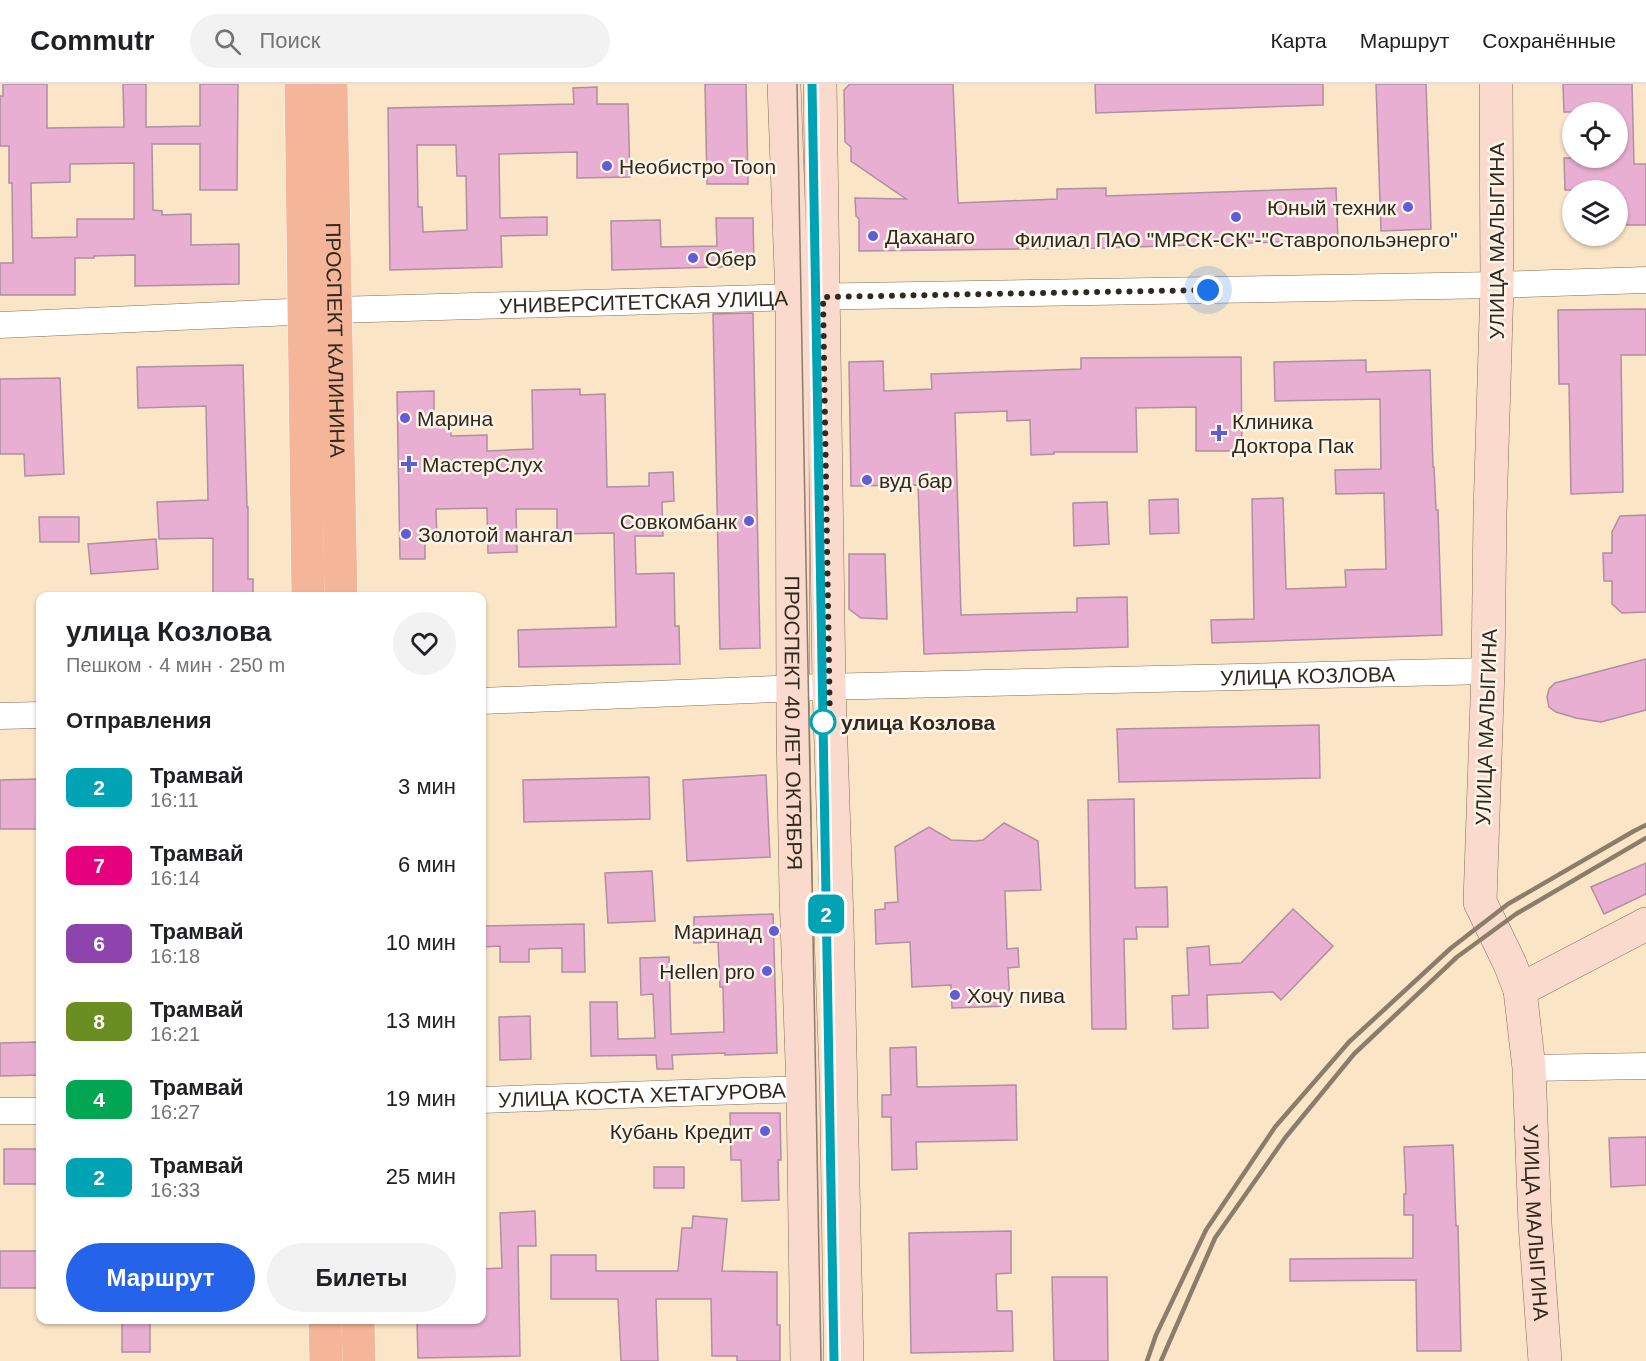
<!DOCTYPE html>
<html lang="ru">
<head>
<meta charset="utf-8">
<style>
	:root { --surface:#fff; --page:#f2f2f2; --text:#202124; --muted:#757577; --line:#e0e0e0; --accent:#2563eb }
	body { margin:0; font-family:Helvetica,sans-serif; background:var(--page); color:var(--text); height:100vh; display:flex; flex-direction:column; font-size:22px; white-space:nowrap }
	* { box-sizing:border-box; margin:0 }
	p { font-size:20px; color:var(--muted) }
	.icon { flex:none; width:33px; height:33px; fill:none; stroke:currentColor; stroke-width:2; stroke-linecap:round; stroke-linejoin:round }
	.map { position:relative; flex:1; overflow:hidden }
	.sheet { position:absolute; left:36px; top:508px; width:450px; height:732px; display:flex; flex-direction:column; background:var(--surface); border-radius:12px; box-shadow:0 2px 4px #0004 }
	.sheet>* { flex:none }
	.badge { padding:0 12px; border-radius:9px; font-size:21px; line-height:39px }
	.buttons { position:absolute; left:1562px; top:18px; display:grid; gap:12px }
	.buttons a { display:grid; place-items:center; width:66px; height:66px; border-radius:50%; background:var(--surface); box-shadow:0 2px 4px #0004; font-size:30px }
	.you { position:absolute; width:30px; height:30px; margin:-15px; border:4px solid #fff; border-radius:50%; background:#1a73e8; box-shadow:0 0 0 9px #1a73e833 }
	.map>.badge { position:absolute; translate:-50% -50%; box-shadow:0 0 0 3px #fff }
	h2 { padding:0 30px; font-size:22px; line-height:54px }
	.round { display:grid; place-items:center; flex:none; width:63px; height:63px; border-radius:32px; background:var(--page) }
	.headline { display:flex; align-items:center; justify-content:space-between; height:102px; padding:0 30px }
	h1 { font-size:28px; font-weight:700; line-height:45px }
	.button { display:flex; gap:12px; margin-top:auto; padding:12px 30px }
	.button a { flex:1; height:69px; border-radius:36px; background:var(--accent); color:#fff; font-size:24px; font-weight:700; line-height:69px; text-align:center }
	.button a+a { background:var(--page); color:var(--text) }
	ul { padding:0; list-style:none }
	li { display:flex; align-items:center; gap:18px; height:78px; padding:0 30px }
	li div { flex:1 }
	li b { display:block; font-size:22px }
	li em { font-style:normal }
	li .badge { min-width:66px; font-weight:700; text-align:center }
	header { display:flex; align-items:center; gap:36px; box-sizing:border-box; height:84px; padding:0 30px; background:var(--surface); border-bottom:2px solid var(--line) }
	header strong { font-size:28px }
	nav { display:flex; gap:33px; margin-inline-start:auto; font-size:21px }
	.search { width:420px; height:54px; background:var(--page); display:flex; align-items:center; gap:15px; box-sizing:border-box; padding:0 21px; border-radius:33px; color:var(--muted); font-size:22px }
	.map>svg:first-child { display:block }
</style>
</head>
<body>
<header>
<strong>Commutr</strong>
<div class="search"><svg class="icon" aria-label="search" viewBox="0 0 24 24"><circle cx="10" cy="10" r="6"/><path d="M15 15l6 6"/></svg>Поиск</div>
<nav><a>Карта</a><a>Маршрут</a><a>Сохранённые</a></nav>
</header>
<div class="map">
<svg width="1646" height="1277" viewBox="0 0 1646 1277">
	<rect width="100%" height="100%" fill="#fae5c7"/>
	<g fill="#e9afd2" stroke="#af8fa2" stroke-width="1.5" fill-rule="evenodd">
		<path d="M3 0H47V44L124 43 123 0H146V43L200 42V0H238L237 106H200V60H152L153 126 162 127V131L191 130V161L239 160V200L135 202V171L94 172V174H75V211H0V179H13L12 99H9V62H0V12H3ZM134 79V135H77V153L32 154 31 99 70 98V80Z"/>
		<polygon points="705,0 746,0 748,100 707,100"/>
		<polygon points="850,0 953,0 958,119 1057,115 1057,105 1106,104 1106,112 1336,104 1338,156 1105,164 859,167 859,135 856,132 855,114 906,115 851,77 851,63 845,58 844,6"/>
		<polygon points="1095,0 1323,0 1323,21 1096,29"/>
		<polygon points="1376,0 1426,0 1431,145 1381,147"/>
		<polygon points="1563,0 1632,0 1634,80 1646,80 1646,141 1617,141 1617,106 1565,106 1564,74 1617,74 1617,28 1564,28"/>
		<path d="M597 3V20H628L630 93 577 94V68L499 70 500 134 547 133V151L501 152 502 183 390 186 388 24 574 20 573 4ZM417 61H456L457 92H466L467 146 423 148 422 123H418Z"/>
		<polygon points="716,134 753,134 754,182 612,186 611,137 660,136 661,163 717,162"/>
		<polygon points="1646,225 1646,271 1621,271 1623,408 1571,410 1569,300 1559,300 1558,226"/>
		<polygon points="753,229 760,564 720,565 713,230"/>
		<polygon points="1241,273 1242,367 1196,367 1196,323 1136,324 1137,368 1054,368 1054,370 1031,371 1030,336 1007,337 1007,327 955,329 961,531 1077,528 1077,514 1127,513 1128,563 924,570 918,401 851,402 849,278 883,277 884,307 932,305 931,290 1081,285 1081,274"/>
		<polygon points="1366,276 1366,288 1430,286 1433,383 1434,383 1436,426 1438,426 1442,551 1212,559 1211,536 1254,535 1252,415 1283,414 1286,505 1346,503 1345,486 1386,485 1384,409 1336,410 1335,386 1381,385 1380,315 1275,317 1274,278"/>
		<polygon points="243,281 247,423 248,423 248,495 253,495 253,513 213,513 213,454 159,455 157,418 208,416 206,322 138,324 137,283"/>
		<polygon points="60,294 64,390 25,392 24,370 0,370 0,295"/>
		<polygon points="580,305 580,311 605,310 607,403 649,402 649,389 673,388 674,417 662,418 663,452 635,452 636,490 674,489 675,542 679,542 680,580 519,583 518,546 616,543 614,449 557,450 557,425 516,425 517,468 488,469 487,424 436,425 437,457 425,457 425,475 400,475 397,308 434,307 434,335 451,335 451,352 487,351 487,367 533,365 532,306"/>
		<polygon points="1178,415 1179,449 1150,450 1149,416"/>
		<polygon points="1107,418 1109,460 1074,462 1073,419"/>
		<polygon points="1646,431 1646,528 1622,529 1612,520 1612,497 1604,497 1603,469 1612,469 1612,448 1620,432"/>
		<polygon points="39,433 79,433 79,458 40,458"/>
		<polygon points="156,455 158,485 91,490 88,460"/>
		<polygon points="849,470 885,470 887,535 861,534 849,525"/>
		<polygon points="1646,575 1646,626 1601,638 1576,634 1556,628 1549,623 1547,613 1549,605 1555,599"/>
		<polygon points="1319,641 1320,694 1119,698 1117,645"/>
		<polygon points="766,691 770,773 687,777 683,696"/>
		<polygon points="649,693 650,735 524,738 523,696"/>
		<polygon points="40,695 40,745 0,745 0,696"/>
		<polygon points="1134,715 1135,804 1167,803 1168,843 1136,843 1137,855 1124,855 1126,945 1092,945 1088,716"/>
		<polygon points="1004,739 1038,757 1041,806 1005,807 1007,865 1018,864 1019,883 1008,884 1010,922 952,924 951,901 912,903 910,858 876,860 875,826 885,825 885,819 898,818 895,763 929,743 951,756 975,757 983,756"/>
		<polygon points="1646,779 1646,810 1604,830 1591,803"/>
		<polygon points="652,787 655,837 608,839 605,789"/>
		<polygon points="1293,825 1333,862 1281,916 1273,908 1207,911 1208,944 1173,945 1172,912 1189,911 1187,864 1209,862 1210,881 1241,879"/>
		<polygon points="773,830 777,969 725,971 725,969 672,971 673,985 657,985 656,971 591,972 590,918 617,918 618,955 655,954 653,910 641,911 640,874 669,873 671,950 724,948 723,903 720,903 718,858 694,859 694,833"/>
		<polygon points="584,840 585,888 562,888 562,864 529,865 529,878 500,878 500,862 482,863 482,842"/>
		<polygon points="530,932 531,975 500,976 499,933"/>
		<polygon points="40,958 40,991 0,992 0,959"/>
		<polygon points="916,963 917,1003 1016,1001 1017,1056 916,1058 917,1085 892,1086 891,1033 882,1033 882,1011 891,1011 890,964"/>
		<polygon points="730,1029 780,1029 781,1076 778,1076 779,1116 742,1117 741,1076 731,1076"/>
		<polygon points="1646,1053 1646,1101 1611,1103 1609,1054"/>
		<polygon points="1453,1061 1456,1142 1458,1142 1461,1267 1417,1267 1416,1196 1290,1197 1290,1175 1413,1174 1413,1131 1404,1131 1404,1110 1406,1110 1404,1063"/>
		<rect x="4" y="1065" width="36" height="35"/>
		<rect x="654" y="1083" width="30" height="21"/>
		<polygon points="535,1127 536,1162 518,1162 520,1272 418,1274 417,1236 482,1236 482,1185 502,1184 500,1129"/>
		<polygon points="693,1132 727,1135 722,1187 777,1188 777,1241 780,1241 780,1277 737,1277 737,1272 712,1272 711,1215 656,1215 658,1277 621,1277 618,1215 551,1215 551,1171 596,1171 596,1187 678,1187 682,1144 692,1144"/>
		<polygon points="1011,1147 1011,1189 996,1190 997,1227 1012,1227 1013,1267 911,1269 909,1149"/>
		<rect x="0" y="1167" width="40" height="37"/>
		<polygon points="1052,1193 1107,1193 1108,1277 1054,1277"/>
		<rect x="122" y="1236" width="28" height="32"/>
	</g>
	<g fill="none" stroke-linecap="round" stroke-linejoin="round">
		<g stroke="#816e54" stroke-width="27">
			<g id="street">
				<path id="s1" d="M0 241 335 226 801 213 1497 201 1646 196"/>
				<path id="s2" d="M482 617 822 603 1488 587"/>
				<polyline points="0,632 40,631"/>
				<polyline points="1529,984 1646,982"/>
				<path id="s3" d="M482 1016 803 1005"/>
				<polyline points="0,1027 40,1027"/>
			</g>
		</g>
		<g stroke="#816e54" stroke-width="34">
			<g id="secondary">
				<path id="s4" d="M784 0 792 214 793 644 796 811 803 1005 807 1277"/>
				<polyline points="820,0 829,603 837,838 847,1277"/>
				<path id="s5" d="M1496 0 1497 201 1490 429 1488 587 1480 818 1510 880 1520 906 1529 984 1535 1140 1545 1277"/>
				<polyline points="1520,906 1646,840"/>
			</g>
		</g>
		<g stroke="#fff" stroke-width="34">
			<g id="primary">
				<polyline points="301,0 308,513"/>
				<path id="s6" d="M331 0 341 513"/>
				<polyline points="325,1236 326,1277"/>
				<polyline points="358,1236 359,1277"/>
			</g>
		</g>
		<use href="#street" stroke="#fff" stroke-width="26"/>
		<use href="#secondary" stroke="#fadacc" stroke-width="33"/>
		<use href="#primary" stroke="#f5b598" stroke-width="33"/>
		<g stroke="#8b7d6a" stroke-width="1.5">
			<polyline points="797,0 821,1277"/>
			<polyline points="812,0 834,1277"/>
		</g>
		<g stroke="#8b7d6a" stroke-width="4.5">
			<polyline points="1147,1277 1156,1251 1206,1146 1275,1043 1349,958 1451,864 1508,820 1634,747 1646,741"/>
			<polyline points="1161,1277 1215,1154 1285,1054 1354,970 1457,873 1516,830 1646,754"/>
		</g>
	</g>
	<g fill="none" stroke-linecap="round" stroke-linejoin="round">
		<g stroke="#fff" stroke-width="14">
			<polyline id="line" points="812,0 834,1277"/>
		</g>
		<use href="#line" stroke="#00a3b4" stroke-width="9"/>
		<polyline stroke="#31291e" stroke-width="6" stroke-dasharray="0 10.8" points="823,638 830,643 823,213 1208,206"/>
	</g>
	<g fill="#605dd5" stroke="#fdf4e8" stroke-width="2">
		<circle cx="607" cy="82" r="6"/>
		<circle cx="1408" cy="123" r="6"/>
		<circle cx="1236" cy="133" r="6"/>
		<circle cx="873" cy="152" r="6"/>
		<circle cx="693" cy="174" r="6"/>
		<circle cx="405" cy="334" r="6"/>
		<path d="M1216 340h6v6h6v6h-6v6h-6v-6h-6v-6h6z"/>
		<path d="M406 371h6v6h6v6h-6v6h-6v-6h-6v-6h6z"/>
		<circle cx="867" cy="396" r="6"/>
		<circle cx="749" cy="437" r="6"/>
		<circle cx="406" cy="450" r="6"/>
		<circle cx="774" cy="847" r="6"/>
		<circle cx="767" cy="887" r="6"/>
		<circle cx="955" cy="911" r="6"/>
		<circle cx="765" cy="1047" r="6"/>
	</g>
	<circle fill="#fff" stroke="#00a3b4" stroke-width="3" cx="823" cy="638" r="12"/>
	<g text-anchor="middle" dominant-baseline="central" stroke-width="5" stroke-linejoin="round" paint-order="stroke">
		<g font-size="21" fill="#31291e" stroke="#fdf4e8" text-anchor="start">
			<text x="619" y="82">Необистро Toon</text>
			<text x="1396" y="123" text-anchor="end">Юный техник</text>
			<text x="885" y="152">Даханаго</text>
			<text x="1236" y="155" text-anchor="middle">Филиал ПАО "МРСК-СК"-"Ставропольэнерго"</text>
			<text x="705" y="174">Обер</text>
			<text x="417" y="334">Марина</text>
			<text x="1232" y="337">Клиника<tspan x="1232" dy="24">Доктора Пак</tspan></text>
			<text x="422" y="380">МастерСлух</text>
			<text x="879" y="396">вуд бар</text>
			<text x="737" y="437" text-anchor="end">Совкомбанк</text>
			<text x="418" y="450">Золотой мангал</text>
			<text x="762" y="847" text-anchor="end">Маринад</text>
			<text x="755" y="887" text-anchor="end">Hellen pro</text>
			<text x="967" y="911">Хочу пива</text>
			<text x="753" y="1047" text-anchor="end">Кубань Кредит</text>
		</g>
		<g font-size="21" fill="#31291e" stroke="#fdf4e8">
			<text transform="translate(1496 157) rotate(-90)">УЛИЦА МАЛЫГИНА</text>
			<text stroke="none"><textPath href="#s1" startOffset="644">УНИВЕРСИТЕТСКАЯ УЛИЦА</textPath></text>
			<text stroke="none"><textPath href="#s6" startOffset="256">ПРОСПЕКТ КАЛИНИНА</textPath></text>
			<text stroke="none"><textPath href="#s2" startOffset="826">УЛИЦА КОЗЛОВА</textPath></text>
			<text stroke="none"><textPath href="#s4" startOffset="639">ПРОСПЕКТ 40 ЛЕТ ОКТЯБРЯ</textPath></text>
			<text transform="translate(1486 643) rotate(-88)">УЛИЦА МАЛЫГИНА</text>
			<text stroke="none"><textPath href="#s3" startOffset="160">УЛИЦА КОСТА ХЕТАГУРОВА</textPath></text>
			<text stroke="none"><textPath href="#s5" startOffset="1148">УЛИЦА МАЛЫГИНА</textPath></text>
		</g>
		<g font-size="21" font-weight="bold" fill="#31291e" stroke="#fdf4e8" text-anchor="start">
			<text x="841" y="638">улица Козлова</text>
		</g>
	</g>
</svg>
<div class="buttons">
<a><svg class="icon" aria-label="locate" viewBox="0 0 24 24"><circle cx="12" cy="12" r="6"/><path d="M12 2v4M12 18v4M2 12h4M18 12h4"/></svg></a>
<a><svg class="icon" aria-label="layers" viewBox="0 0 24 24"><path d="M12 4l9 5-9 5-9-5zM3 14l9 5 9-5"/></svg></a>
</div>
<div class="you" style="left:1208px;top:206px"></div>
<b class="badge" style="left:826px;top:830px;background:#00a3b4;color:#fff">2</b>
<section class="sheet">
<div class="headline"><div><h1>улица Козлова</h1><p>Пешком · 4 мин · 250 m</p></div><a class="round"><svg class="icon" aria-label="heart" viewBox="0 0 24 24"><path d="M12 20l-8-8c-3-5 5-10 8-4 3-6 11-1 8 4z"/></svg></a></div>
<h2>Отправления</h2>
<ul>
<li><span class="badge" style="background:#00a3b4;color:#fff">2</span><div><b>Трамвай</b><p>16:11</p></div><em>3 мин</em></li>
<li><span class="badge" style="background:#e6007e;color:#fff">7</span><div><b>Трамвай</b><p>16:14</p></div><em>6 мин</em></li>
<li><span class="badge" style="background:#8e44ad;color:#fff">6</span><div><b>Трамвай</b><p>16:18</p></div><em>10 мин</em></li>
<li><span class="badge" style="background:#6b8e23;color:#fff">8</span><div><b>Трамвай</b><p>16:21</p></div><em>13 мин</em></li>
<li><span class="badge" style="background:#00a651;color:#fff">4</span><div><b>Трамвай</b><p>16:27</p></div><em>19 мин</em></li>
<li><span class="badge" style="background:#00a3b4;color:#fff">2</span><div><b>Трамвай</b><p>16:33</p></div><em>25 мин</em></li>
</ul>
<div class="button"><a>Маршрут</a><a>Билеты</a></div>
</section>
</div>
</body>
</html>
